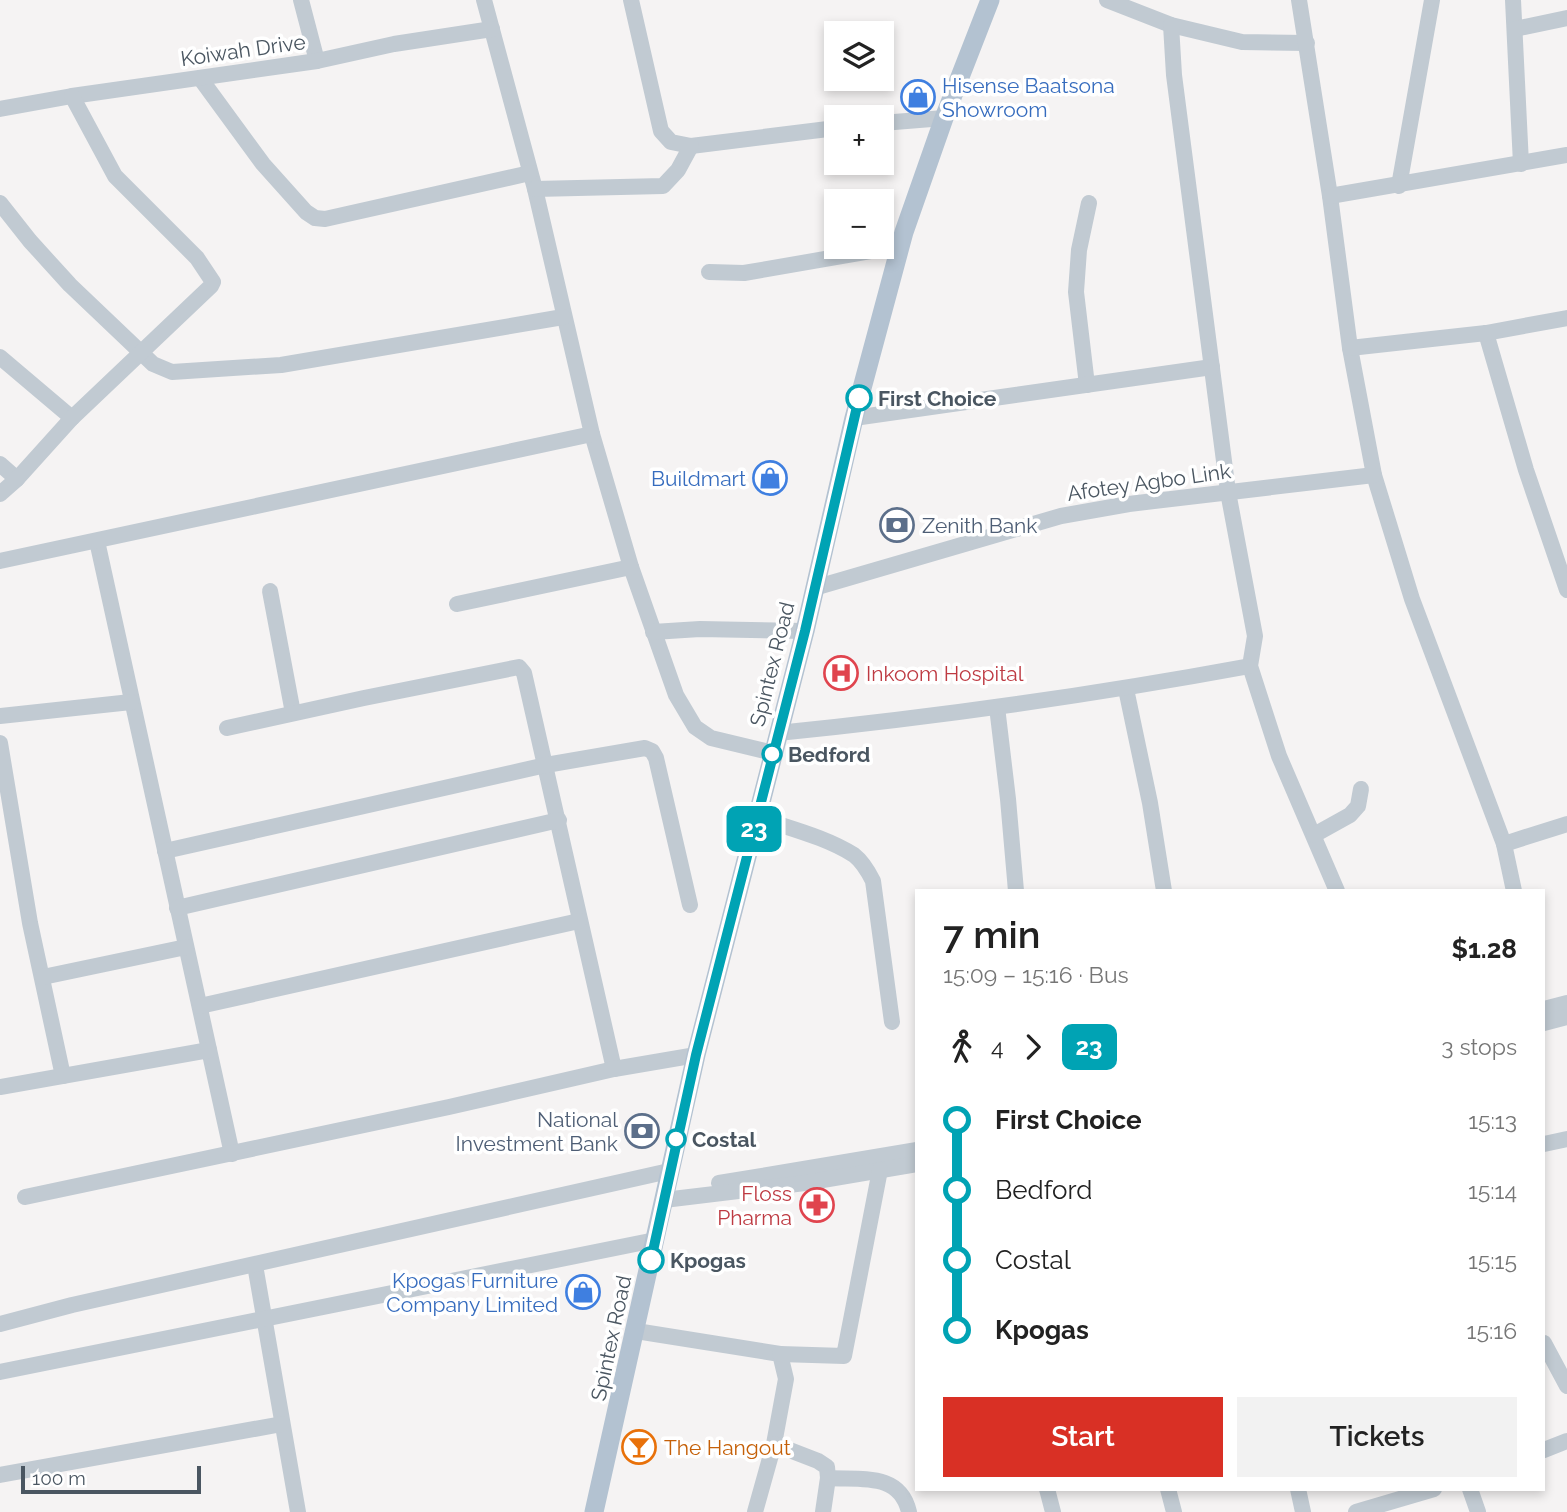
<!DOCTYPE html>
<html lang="en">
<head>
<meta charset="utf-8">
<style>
	:root { --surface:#fff; --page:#f2f2f2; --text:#222; --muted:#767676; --accent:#d93025 }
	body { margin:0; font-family:Raleway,sans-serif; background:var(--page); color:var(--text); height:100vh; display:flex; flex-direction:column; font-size:26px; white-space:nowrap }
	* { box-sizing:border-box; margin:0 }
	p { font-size:23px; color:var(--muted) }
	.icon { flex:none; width:38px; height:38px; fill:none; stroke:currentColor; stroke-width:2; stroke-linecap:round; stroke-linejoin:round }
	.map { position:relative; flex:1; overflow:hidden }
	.drawer { position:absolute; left:915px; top:889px; width:630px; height:602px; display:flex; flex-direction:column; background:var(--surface); border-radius:0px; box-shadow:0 4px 10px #0003 }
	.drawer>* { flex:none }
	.badge { padding:0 14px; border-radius:10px; font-size:24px; line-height:46px }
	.buttons { position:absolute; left:824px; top:21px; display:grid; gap:14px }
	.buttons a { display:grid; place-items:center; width:70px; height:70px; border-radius:0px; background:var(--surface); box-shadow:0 4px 10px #0003; font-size:35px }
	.scale { position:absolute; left:21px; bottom:18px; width:180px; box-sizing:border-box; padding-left:7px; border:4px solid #4a5661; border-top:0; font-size:19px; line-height:24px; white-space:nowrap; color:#4a5661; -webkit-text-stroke:5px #fff; paint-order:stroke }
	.map>.badge { position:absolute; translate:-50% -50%; box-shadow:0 0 0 4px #fff }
	.legs { display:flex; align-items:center; gap:10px; height:77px; padding:0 28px; font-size:23px }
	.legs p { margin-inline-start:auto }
	.summary { display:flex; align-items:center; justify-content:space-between; height:119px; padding:0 28px }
	h1 { font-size:38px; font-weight:600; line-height:52px }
	.button { display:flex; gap:14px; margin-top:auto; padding:14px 28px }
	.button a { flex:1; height:80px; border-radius:0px; background:var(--accent); color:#fff; font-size:28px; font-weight:600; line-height:80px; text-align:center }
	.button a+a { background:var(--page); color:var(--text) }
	ul { padding:0 28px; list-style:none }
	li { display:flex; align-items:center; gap:24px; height:70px; font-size:26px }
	li i { display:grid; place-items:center; width:10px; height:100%; margin:0 9px; background:currentColor }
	li i::after { content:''; width:18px; height:18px; margin:-9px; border:5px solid; border-radius:50%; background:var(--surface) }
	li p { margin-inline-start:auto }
	li:first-child i { background:linear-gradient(#0000 50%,currentColor 0) }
	li:last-child i { background:linear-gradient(currentColor 50%,#0000 0) }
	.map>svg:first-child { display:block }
</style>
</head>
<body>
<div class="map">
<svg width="1567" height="1512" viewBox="0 0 1567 1512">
	<rect width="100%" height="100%" fill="#f5f3f3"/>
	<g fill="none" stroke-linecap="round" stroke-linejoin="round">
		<g stroke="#c1cad2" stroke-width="16">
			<polyline points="301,0 317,61"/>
			<polyline points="484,0 535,189 592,434 631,567 676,695 695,727 711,738 773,753"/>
			<polyline points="631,0 661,131 671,142 691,146 836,128"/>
			<polyline points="1107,0 1171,25 1242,42 1307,43"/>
			<polyline points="1299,0 1330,196 1350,348 1374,475 1412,599 1504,844 1514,891"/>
			<polyline points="1513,0 1521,164"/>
			<polyline points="1171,25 1174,75 1228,492 1255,636 1250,666 1279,756 1337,891"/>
			<polyline points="1515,29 1567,18"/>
			<polyline points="200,78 263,164 306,212 315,218 325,219 530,173"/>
			<polyline points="0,109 72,96 317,61 394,44 492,29"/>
			<polyline points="882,123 944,118"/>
			<polyline points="1399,186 1432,0"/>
			<polyline points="535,189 663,186 678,170 691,146"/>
			<polyline points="1330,196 1567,155"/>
			<polyline points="0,203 30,241 70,285 153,364 172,372 281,365 563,317"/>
			<polyline points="709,272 744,273 900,246"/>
			<polyline points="1486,333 1526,470 1567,590"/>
			<polyline points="1350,348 1486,333 1567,318"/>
			<polyline points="0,357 72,418"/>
			<polyline points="1087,385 1076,292 1079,250 1089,203"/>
			<polyline points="854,418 1212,367"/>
			<polyline points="0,464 17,479"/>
			<polyline points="0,494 17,479 72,418 211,286 213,282 197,258 115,176 72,96"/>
			<polyline points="97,541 232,1154"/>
			<polyline points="0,561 592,434"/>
			<polyline points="814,588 1061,516 1129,504 1374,475"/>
			<polyline points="270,591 293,713"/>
			<polyline points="457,604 631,567"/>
			<polyline points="653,632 700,629 805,631"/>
			<polyline points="1126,689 1150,803 1164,891"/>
			<polyline points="997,707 1008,799 1016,891"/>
			<polyline points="0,716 131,702"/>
			<polyline points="227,728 364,698 519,667 524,673 614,1069"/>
			<path d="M778 733C936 717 1093 695 1250 666"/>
			<polyline points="0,743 30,923 63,1076"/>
			<path d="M757 817C788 828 826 837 854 855 863 862 868 871 873 881L892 1022"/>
			<polyline points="1314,835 1350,815 1358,806 1361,789"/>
			<polyline points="1504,844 1567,824"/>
			<polyline points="165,851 546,765 645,748 652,751 656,758 690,905"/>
			<polyline points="177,908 559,820"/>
			<polyline points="43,977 186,947"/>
			<polyline points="200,1006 579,921"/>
			<polyline points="1544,1009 1567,1003"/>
			<polyline points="1544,1023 1567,1017"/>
			<polyline points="0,1087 209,1050"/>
			<polyline points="1544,1144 1567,1139"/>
			<polyline points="719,1183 917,1150"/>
			<polyline points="25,1197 449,1107 614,1069 696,1055"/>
			<polyline points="664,1200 805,1183 917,1164"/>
			<polyline points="255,1265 298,1512"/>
			<polyline points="0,1324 72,1305 669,1171"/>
			<polyline points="636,1331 780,1354 786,1379 774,1444 755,1512"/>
			<polyline points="1544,1343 1567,1386"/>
			<polyline points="780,1354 844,1356 880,1170"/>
			<polyline points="0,1372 655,1240"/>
			<polyline points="774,1444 818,1461 827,1467 828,1478 823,1512"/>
			<polyline points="1544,1450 1567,1441"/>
			<polyline points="0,1475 282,1424"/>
			<path d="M828 1478C861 1480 900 1472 909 1512"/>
			<polyline points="1047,1489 1053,1512"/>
			<polyline points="1168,1489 1174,1512"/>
			<polyline points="1298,1489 1303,1512"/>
			<polyline points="1470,1489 1478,1512"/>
			<polyline points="1356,1512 1434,1489"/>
		</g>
		<polyline stroke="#b3c2d1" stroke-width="19" points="594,1512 696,1055 805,631 854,418 904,232 944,118 990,0"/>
	</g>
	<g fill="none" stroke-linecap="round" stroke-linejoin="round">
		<g stroke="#fff" stroke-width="16">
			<polyline id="line-1" points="651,1260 696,1055 805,631 859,398"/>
		</g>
		<use href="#line-1" stroke="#00a3b4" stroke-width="10"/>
	</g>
	<defs>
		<g id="shop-ring" transform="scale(1.75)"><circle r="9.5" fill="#fff" stroke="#3f7fe0" stroke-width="1.5"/><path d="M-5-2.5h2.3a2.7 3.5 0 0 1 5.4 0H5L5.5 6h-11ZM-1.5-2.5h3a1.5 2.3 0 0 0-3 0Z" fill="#3f7fe0"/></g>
		<g id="bank-ring" transform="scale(1.75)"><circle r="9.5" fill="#fff" stroke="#5c6f8a" stroke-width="1.5"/><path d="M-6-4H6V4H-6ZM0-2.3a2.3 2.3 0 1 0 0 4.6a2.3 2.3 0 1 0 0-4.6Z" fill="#5c6f8a"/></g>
		<g id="hospital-ring" transform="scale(1.75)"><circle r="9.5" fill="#fff" stroke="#e0444e" stroke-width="1.5"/><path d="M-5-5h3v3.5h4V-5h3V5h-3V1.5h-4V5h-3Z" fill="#e0444e"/></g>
		<g id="pharmacy-ring" transform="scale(1.75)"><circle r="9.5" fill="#fff" stroke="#e0444e" stroke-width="1.5"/><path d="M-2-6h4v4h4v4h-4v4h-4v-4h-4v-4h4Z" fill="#e0444e"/></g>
		<g id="bar-ring" transform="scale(1.75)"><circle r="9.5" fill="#fff" stroke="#e8710a" stroke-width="1.5"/><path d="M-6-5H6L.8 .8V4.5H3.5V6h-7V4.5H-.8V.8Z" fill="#e8710a"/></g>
	</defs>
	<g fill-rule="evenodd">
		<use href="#shop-ring" x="918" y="97"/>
		<use href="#shop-ring" x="770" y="478"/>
		<use href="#bank-ring" x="897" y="525"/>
		<use href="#hospital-ring" x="841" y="673"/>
		<use href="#bank-ring" x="642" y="1131"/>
		<use href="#pharmacy-ring" x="817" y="1205"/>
		<use href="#shop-ring" x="583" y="1292"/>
		<use href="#bar-ring" x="639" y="1447"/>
	</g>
	<g fill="#fff" stroke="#00a3b4" stroke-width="3.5">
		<circle cx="859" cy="398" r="12"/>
		<circle cx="772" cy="754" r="9"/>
		<circle cx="676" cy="1139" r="9"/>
		<circle cx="651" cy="1260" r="12"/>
	</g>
	<g text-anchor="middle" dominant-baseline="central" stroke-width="7" stroke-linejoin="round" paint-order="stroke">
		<g font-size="21" fill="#4a5661" stroke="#fff">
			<text transform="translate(243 50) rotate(-8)">Koiwah Drive</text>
			<text transform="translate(1149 482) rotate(-8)">Afotey Agbo Link</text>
			<text transform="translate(772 664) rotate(-76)">Spintex Road</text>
			<text transform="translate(611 1338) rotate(-78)">Spintex Road</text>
		</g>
		<g font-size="21" fill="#366cbe" stroke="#fff" text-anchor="end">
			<text x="942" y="85" text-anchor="start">Hisense Baatsona<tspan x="942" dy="24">Showroom</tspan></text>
			<text x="746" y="478">Buildmart</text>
			<text x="558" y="1280">Kpogas Furniture<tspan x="558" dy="24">Company Limited</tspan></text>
		</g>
		<g font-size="21" font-weight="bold" fill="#4a5661" stroke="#fff" text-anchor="start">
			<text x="878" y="398">First Choice</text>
			<text x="788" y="754">Bedford</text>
			<text x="692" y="1139">Costal</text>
			<text x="670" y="1260">Kpogas</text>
		</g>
		<g font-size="21" fill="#4e5e75" stroke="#fff" text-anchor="start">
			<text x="922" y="525">Zenith Bank</text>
			<text x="618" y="1119" text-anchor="end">National<tspan x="618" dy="24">Investment Bank</tspan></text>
		</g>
		<g font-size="21" fill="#be3a42" stroke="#fff" text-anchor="start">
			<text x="866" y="673">Inkoom Hospital</text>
			<text x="792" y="1193" text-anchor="end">Floss<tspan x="792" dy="24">Pharma</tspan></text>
		</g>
		<g font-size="21" fill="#c56008" stroke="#fff" text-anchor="start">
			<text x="664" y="1447">The Hangout</text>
		</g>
	</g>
</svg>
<div class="buttons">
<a><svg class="icon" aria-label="layers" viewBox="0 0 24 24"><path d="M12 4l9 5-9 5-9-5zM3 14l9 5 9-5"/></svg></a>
<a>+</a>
<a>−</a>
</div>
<div class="scale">100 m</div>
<b class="badge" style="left:754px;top:829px;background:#00a3b4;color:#fff">23</b>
<section class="drawer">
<div class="summary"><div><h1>7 min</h1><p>15:09 – 15:16 · Bus</p></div><b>$1.28</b></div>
<div class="legs"><svg class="icon" aria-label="walk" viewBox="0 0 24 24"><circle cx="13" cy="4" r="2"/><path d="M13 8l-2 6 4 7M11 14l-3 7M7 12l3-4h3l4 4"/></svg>4<svg class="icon" aria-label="forward" viewBox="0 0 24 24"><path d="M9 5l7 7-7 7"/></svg><b class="badge" style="background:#00a3b4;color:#fff">23</b><p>3 stops</p></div>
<ul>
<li><i style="color:#00a3b4"></i><b>First Choice</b><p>15:13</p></li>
<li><i style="color:#00a3b4"></i><span>Bedford</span><p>15:14</p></li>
<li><i style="color:#00a3b4"></i><span>Costal</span><p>15:15</p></li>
<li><i style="color:#00a3b4"></i><b>Kpogas</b><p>15:16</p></li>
</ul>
<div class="button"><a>Start</a><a>Tickets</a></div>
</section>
</div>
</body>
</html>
